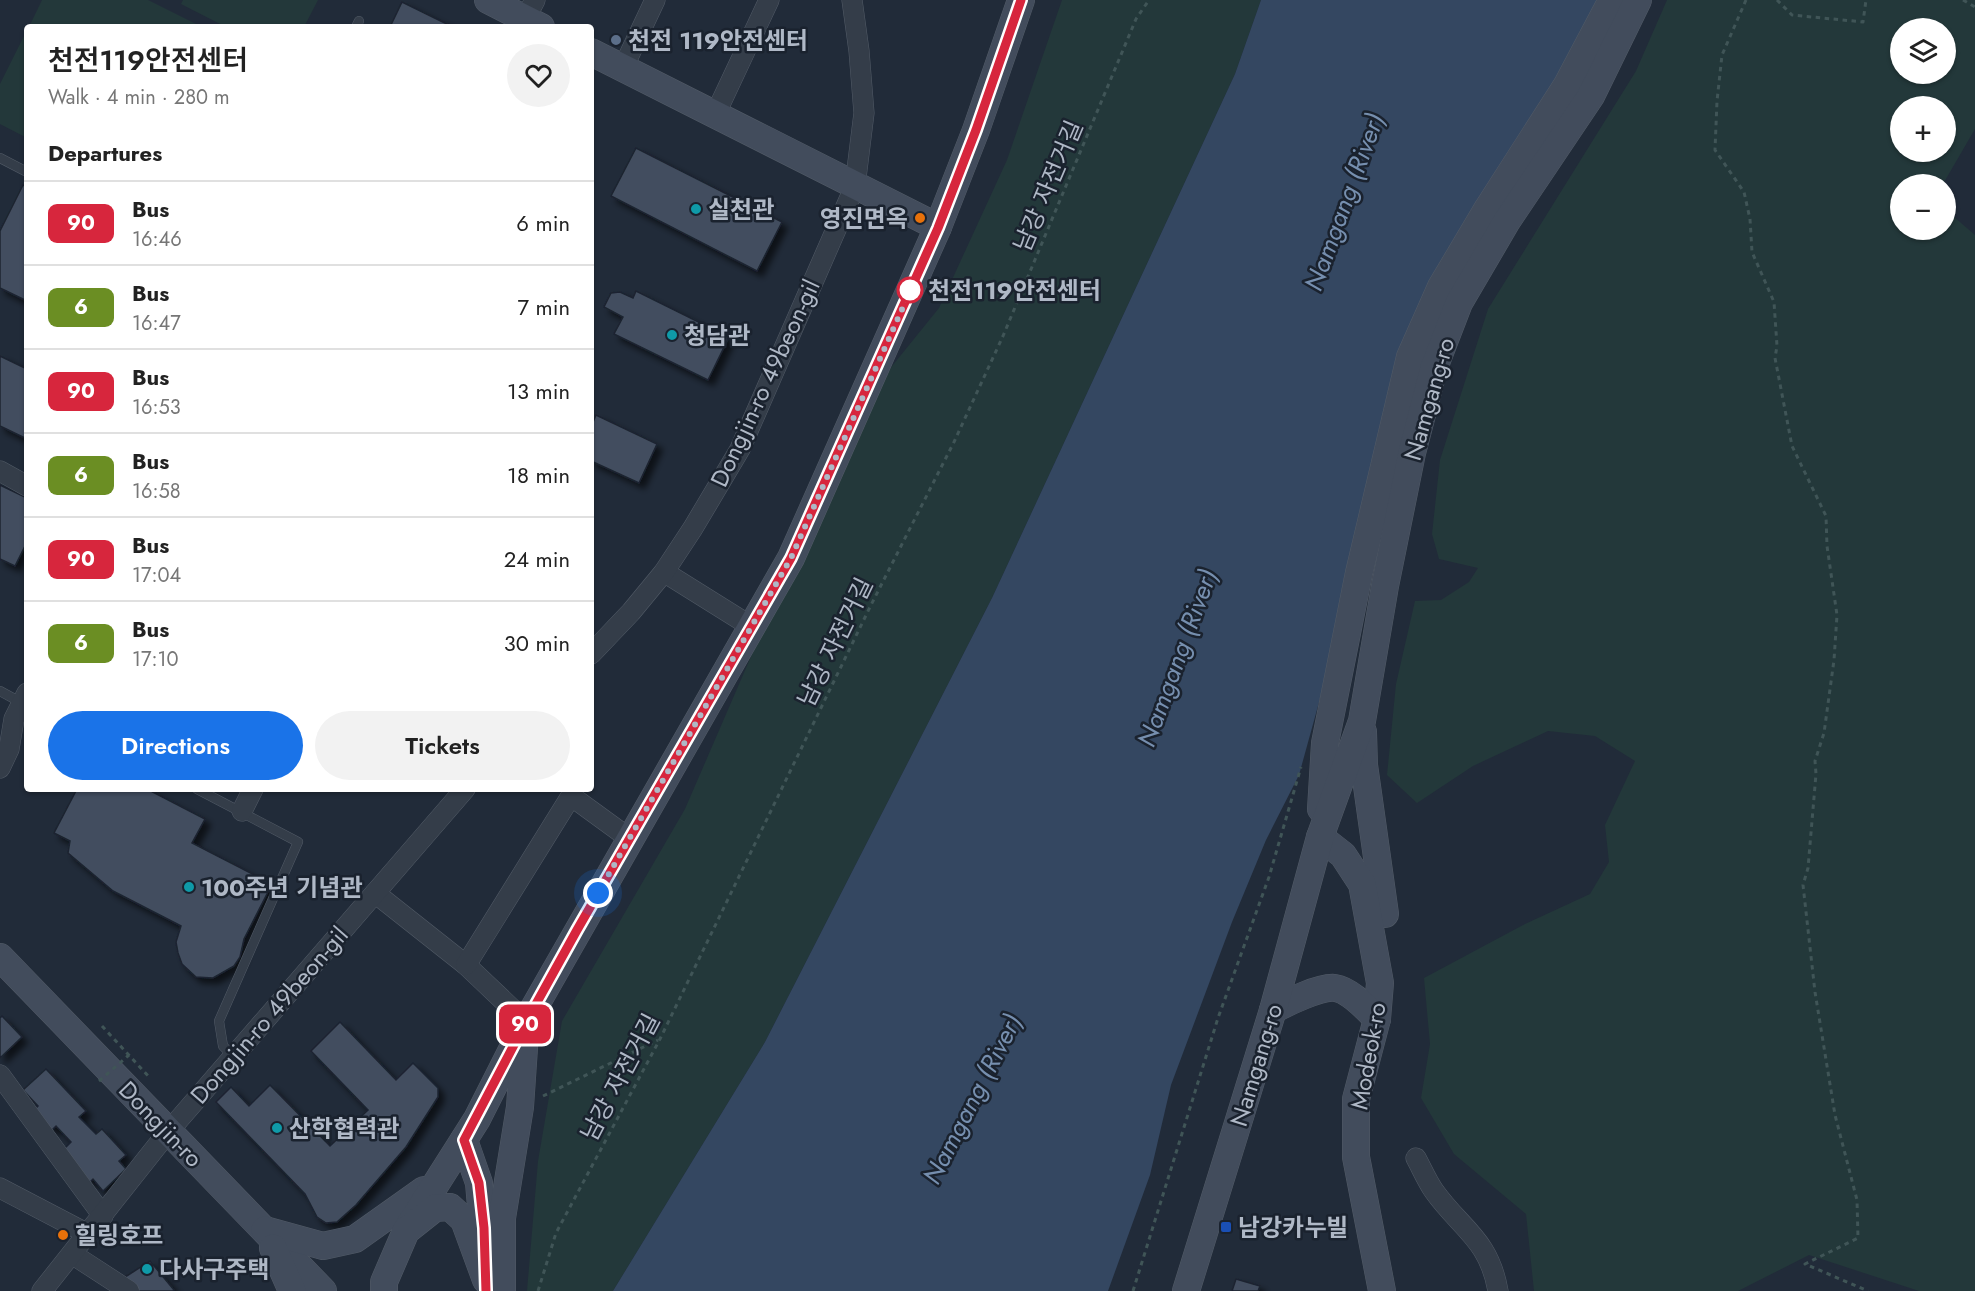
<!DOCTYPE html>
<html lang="en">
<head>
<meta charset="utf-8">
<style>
	:root { --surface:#fff; --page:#f2f2f2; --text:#222; --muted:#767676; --line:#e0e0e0; --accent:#1a73e8 }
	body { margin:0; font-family:Jost,"Noto Sans KR",sans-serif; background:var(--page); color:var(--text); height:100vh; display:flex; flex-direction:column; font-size:22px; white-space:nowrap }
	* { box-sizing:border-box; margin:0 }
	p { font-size:20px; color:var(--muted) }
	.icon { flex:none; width:33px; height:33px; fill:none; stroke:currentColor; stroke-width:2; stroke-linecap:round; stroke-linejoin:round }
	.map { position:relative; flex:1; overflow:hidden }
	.panel { position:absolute; left:24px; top:24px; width:570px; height:768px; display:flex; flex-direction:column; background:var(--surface); border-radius:6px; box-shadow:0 2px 4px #0004 }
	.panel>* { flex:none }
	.badge { padding:0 12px; border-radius:9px; font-size:21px; line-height:39px }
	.controls { position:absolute; left:1890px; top:18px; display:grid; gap:12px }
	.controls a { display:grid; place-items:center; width:66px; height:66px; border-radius:50%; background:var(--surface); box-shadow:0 2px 4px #0004; font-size:30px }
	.you { position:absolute; width:30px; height:30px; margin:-15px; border:4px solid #fff; border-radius:50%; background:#1a73e8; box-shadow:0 0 0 9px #1a73e833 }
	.map>.badge { position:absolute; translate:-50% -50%; box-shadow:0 0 0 3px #fff }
	h2 { padding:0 24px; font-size:22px; line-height:54px }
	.round { display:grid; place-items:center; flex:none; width:63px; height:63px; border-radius:32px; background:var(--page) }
	.overview { display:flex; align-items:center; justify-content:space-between; height:102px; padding:0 24px }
	h1 { font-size:28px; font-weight:600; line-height:45px }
	.cta { display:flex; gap:12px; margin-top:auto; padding:12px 24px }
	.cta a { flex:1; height:69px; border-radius:36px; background:var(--accent); color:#fff; font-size:24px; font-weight:600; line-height:69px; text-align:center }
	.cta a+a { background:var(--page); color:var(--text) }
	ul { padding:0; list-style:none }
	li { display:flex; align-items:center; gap:18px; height:84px; padding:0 24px; border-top:2px solid var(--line) }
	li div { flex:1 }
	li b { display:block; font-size:22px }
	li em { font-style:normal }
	li .badge { min-width:66px; font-weight:700; text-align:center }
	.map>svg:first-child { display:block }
</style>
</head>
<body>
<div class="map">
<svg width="1975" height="1291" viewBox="0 0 1975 1291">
	<defs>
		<filter id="shadow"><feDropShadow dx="5.5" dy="5.5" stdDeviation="3" flood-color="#0009"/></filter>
	</defs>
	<rect width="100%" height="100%" fill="#212b39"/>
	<g fill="#23383a" fill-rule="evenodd">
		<polygon points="42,0 148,0 202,27 29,27"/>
		<polygon points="183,0 318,0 304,27 226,27 181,4"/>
		<polygon points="1062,0 1261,0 1235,74 992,598 765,1042 613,1291 527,1291 538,1161 562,1021 685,809 859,407 939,308 1007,160"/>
		<path d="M1667 0H1975V129L1943 184H1900V230H1946V210L1975 235V1291H1919L1809 1255 1738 1291H1534L1526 1214 1454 1154 1421 1098 1430 1044 1424 978 1525 924 1590 894 1609 862 1605 825 1635 761 1595 736 1548 731 1473 766 1417 803 1387 775 1396 684 1415 601 1441 600 1469 582 1478 568 1439 559 1432 534 1440 460 1488 309 1636 71ZM1900 28H1946V74H1900ZM1900 106H1946V152H1900Z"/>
		<polygon points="27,30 27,138 0,124 0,84"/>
	</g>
	<polygon fill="#344761" points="1261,0 1613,0 1423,325 1299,775 1266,840 1232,922 1171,1085 1150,1175 1108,1291 613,1291 765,1042 992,598 1235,74"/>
	<g fill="#424e5e" stroke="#1c2430" stroke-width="1.5" filter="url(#shadow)">
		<polygon points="402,2 453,27 390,27"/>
		<polygon points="636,148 782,222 757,271 611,196"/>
		<polygon points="23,185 27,187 27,301 0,288 0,231"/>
		<polygon points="636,291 729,337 708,380 614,334 623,317 604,307 611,293 620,292 633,298"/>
		<polygon points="0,356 27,369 27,439 0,426"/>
		<polygon points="596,415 657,444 639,483 591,461 591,427"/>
		<polygon points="0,485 27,498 27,542 15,566 0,559"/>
		<polygon points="77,789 147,789 205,819 192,843 272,884 244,939 240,957 234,966 213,978 196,977 182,964 178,953 176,942 181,926 113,891 68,853 70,841 54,833"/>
		<polygon points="2,1016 22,1037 0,1058 0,1018"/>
		<polygon points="340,1022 396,1080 413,1063 438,1088 438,1097 406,1147 356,1205 337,1222 326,1223 317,1217 305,1194 216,1102 231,1087 249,1106 270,1085 330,1146 368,1110 311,1051"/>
		<polygon points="46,1069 86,1111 79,1117 96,1134 102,1129 126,1155 119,1161 126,1169 103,1191 93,1179 90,1182 64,1149 71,1142 56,1126 52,1130 34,1110 38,1106 23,1090"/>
		<polygon points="150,1261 174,1290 173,1291 139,1291 125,1277"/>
		<polygon points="1236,1279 1260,1286 1258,1291 1232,1291"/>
	</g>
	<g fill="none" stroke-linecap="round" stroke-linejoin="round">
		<g stroke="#525b67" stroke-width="10">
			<g id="lane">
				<polyline points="356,27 359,21"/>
				<polyline points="0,158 27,172"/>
				<polyline points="0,691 22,703"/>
				<polyline points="197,789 298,842 219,1021 223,1046 230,1053"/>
			</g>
		</g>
		<g stroke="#525b67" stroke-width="21">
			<g id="street">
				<polyline points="525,19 535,0"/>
				<polyline points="623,68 655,0"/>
				<polyline points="715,115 769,0"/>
				<polyline points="0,471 27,486"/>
				<polyline points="664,572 752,627"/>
				<polyline points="591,654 631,612 664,572 693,528 740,449 855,186 864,113 859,51 852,0"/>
				<polyline points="0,768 9,749 14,719 27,693"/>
				<polyline points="242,811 253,789"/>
				<polyline points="375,893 466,965 526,1022"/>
				<polyline points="466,965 571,796 630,839"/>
				<polyline points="0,1075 103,1216"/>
				<path d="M1416 1158C1422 1169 1427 1181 1434 1191 1461 1229 1489 1239 1498 1291"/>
				<polyline points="0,1188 88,1234"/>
				<polyline points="72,1254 129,1291"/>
				<polyline points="42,1291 168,1132 465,789"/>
			</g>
		</g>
		<g stroke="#525b67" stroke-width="28">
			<g id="secondary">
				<polyline points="488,0 541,27"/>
				<polyline points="591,52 938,227"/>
				<polyline points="1363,732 1364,765 1385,914"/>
				<polyline points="1321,809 1325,743 1359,573 1410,357 1441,287 1488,208 1567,85 1612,0"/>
				<polyline points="1320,837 1343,855 1362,884 1380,983 1377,1019 1356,1099 1356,1157 1382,1291"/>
				<polyline points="0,957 323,1291"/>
				<path d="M1273 1010C1286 1003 1321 986 1335 988 1350 990 1367 1009 1377 1019"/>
				<polyline points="464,1140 479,1183 485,1253"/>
				<polyline points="265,1230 323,1246 355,1239 424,1190"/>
				<polyline points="406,1231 477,1119 526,1022 791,558 938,227 976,130 1021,0"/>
				<polyline points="273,1248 292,1291"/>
				<polyline points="384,1291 384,1282 406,1231 435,1208 450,1207 464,1220 486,1280"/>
				<polyline points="502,1291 502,1218 520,1107 525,1033"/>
				<polyline points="1186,1291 1273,1010 1320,837 1362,721 1385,586 1412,453 1434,368 1459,303 1507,221 1591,96 1638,0"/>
			</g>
		</g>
		<g stroke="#405557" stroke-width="3" stroke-dasharray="4.5 4.5" stroke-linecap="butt">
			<polyline points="1746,0 1722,55 1717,101 1715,150 1744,192 1750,219 1752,252 1774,302 1777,346 1775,358 1792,446 1826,516 1827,546 1837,615 1834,660 1824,733 1815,761 1816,774 1808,868 1803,885 1815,992 1835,1115 1857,1200 1858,1238 1805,1264 1868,1291"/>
			<polyline points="1777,0 1792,15 1863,22 1866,0"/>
			<polyline points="1963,0 1975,7"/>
			<polyline points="102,1026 150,1078"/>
			<polyline points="543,1096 658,1040"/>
			<polyline points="538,1291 556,1233 660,1039 871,605 954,442 1003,336 1136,19 1149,0"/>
			<polyline points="1133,1291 1218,1018 1269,877 1301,767"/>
		</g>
		<use href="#lane" stroke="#343d49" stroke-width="9"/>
		<use href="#street" stroke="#343d49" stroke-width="20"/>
		<use href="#secondary" stroke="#424c5c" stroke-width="27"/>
		<polyline stroke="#405557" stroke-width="3" stroke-dasharray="4.5 4.5" stroke-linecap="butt" points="99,1081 129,1055"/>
	</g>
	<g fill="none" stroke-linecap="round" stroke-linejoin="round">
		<g stroke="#fff" stroke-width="14">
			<polyline id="line" points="486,1291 484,1228 479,1183 464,1140 526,1022 577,930 791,558 938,228 976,130 1021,0"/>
		</g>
		<use href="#line" stroke="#d7263d" stroke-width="9"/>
		<polyline stroke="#afb8c6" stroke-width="6" stroke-dasharray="0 10.8" points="598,893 791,558 912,287 910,290"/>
	</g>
	<circle fill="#5c6f8a" stroke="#1a222e" stroke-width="2" cx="616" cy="40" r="6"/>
	<g fill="#0f9aa8" stroke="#1a222e" stroke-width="2">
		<circle cx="696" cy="209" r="6"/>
		<circle cx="672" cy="335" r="6"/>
		<circle cx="189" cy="887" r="6"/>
		<circle cx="277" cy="1128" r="6"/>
		<circle cx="147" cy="1269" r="6"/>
	</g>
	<g fill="#e8710a" stroke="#1a222e" stroke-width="2">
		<circle cx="920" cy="218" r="6"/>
		<circle cx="63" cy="1235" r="6"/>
	</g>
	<circle fill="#fff" stroke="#d7263d" stroke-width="3" cx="910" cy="290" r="12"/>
	<rect fill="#1a4fb4" stroke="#1a222e" stroke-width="2" x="1220" y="1221" width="12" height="12" rx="3"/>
	<g text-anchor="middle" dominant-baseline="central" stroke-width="5" stroke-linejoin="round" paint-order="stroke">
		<g font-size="24" font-weight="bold" fill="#afb8c6" stroke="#1a222e" text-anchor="start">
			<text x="628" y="40">천전 119안전센터</text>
			<text x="708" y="209">실천관</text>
			<text x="908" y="218" text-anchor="end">영진면옥</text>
			<text x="684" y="335">청담관</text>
			<text x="201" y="887">100주년 기념관</text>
			<text x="289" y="1128">산학협력관</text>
			<text x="1238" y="1227">남강카누빌</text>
			<text x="75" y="1235">힐링호프</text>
			<text x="159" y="1269">다사구주택</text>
		</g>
		<g font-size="24" fill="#afb8c6" stroke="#1a222e">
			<text transform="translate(1048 186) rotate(-67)">남강 자전거길</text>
			<text transform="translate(765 383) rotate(-65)">Dongjin-ro 49beon-gil</text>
			<text transform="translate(1429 399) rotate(-74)">Namgang-ro</text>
			<text transform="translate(835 642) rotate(-64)">남강 자전거길</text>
			<text transform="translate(269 1015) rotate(-49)">Dongjin-ro 49beon-gil</text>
			<text transform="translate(1368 1056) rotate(-80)">Modeok-ro</text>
			<text transform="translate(1256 1065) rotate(-73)">Namgang-ro</text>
			<text transform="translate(620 1077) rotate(-62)">남강 자전거길</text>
			<text transform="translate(161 1124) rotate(46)">Dongjin-ro</text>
		</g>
		<g font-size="24" font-weight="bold" fill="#afb8c6" stroke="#1a222e" text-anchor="start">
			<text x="928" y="290">천전119안전센터</text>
		</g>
		<g font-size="26" font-style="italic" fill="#768faf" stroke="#1a222e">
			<text transform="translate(1344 202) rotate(-70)">Namgang (River)</text>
			<text transform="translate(1177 658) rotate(-70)">Namgang (River)</text>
			<text transform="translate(972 1099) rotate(-63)">Namgang (River)</text>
		</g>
	</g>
</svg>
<div class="controls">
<a><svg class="icon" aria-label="layers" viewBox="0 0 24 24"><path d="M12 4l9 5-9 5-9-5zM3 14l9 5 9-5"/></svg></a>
<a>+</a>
<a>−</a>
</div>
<div class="you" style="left:598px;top:893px"></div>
<b class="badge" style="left:525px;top:1024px;background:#d7263d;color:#fff">90</b>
<section class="panel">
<div class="overview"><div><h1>천전119안전센터</h1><p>Walk · 4 min · 280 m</p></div><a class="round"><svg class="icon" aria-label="heart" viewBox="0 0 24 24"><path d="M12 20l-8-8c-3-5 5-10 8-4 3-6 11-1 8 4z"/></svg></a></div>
<h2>Departures</h2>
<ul>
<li><span class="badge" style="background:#d7263d;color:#fff">90</span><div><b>Bus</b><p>16:46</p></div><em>6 min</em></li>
<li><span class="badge" style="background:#6b8e23;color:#fff">6</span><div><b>Bus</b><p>16:47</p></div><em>7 min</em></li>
<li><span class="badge" style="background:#d7263d;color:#fff">90</span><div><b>Bus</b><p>16:53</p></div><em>13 min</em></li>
<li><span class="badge" style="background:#6b8e23;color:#fff">6</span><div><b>Bus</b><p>16:58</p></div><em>18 min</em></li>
<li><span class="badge" style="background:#d7263d;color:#fff">90</span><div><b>Bus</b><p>17:04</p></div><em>24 min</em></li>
<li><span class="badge" style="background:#6b8e23;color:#fff">6</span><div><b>Bus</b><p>17:10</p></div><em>30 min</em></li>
</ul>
<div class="cta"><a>Directions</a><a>Tickets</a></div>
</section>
</div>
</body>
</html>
